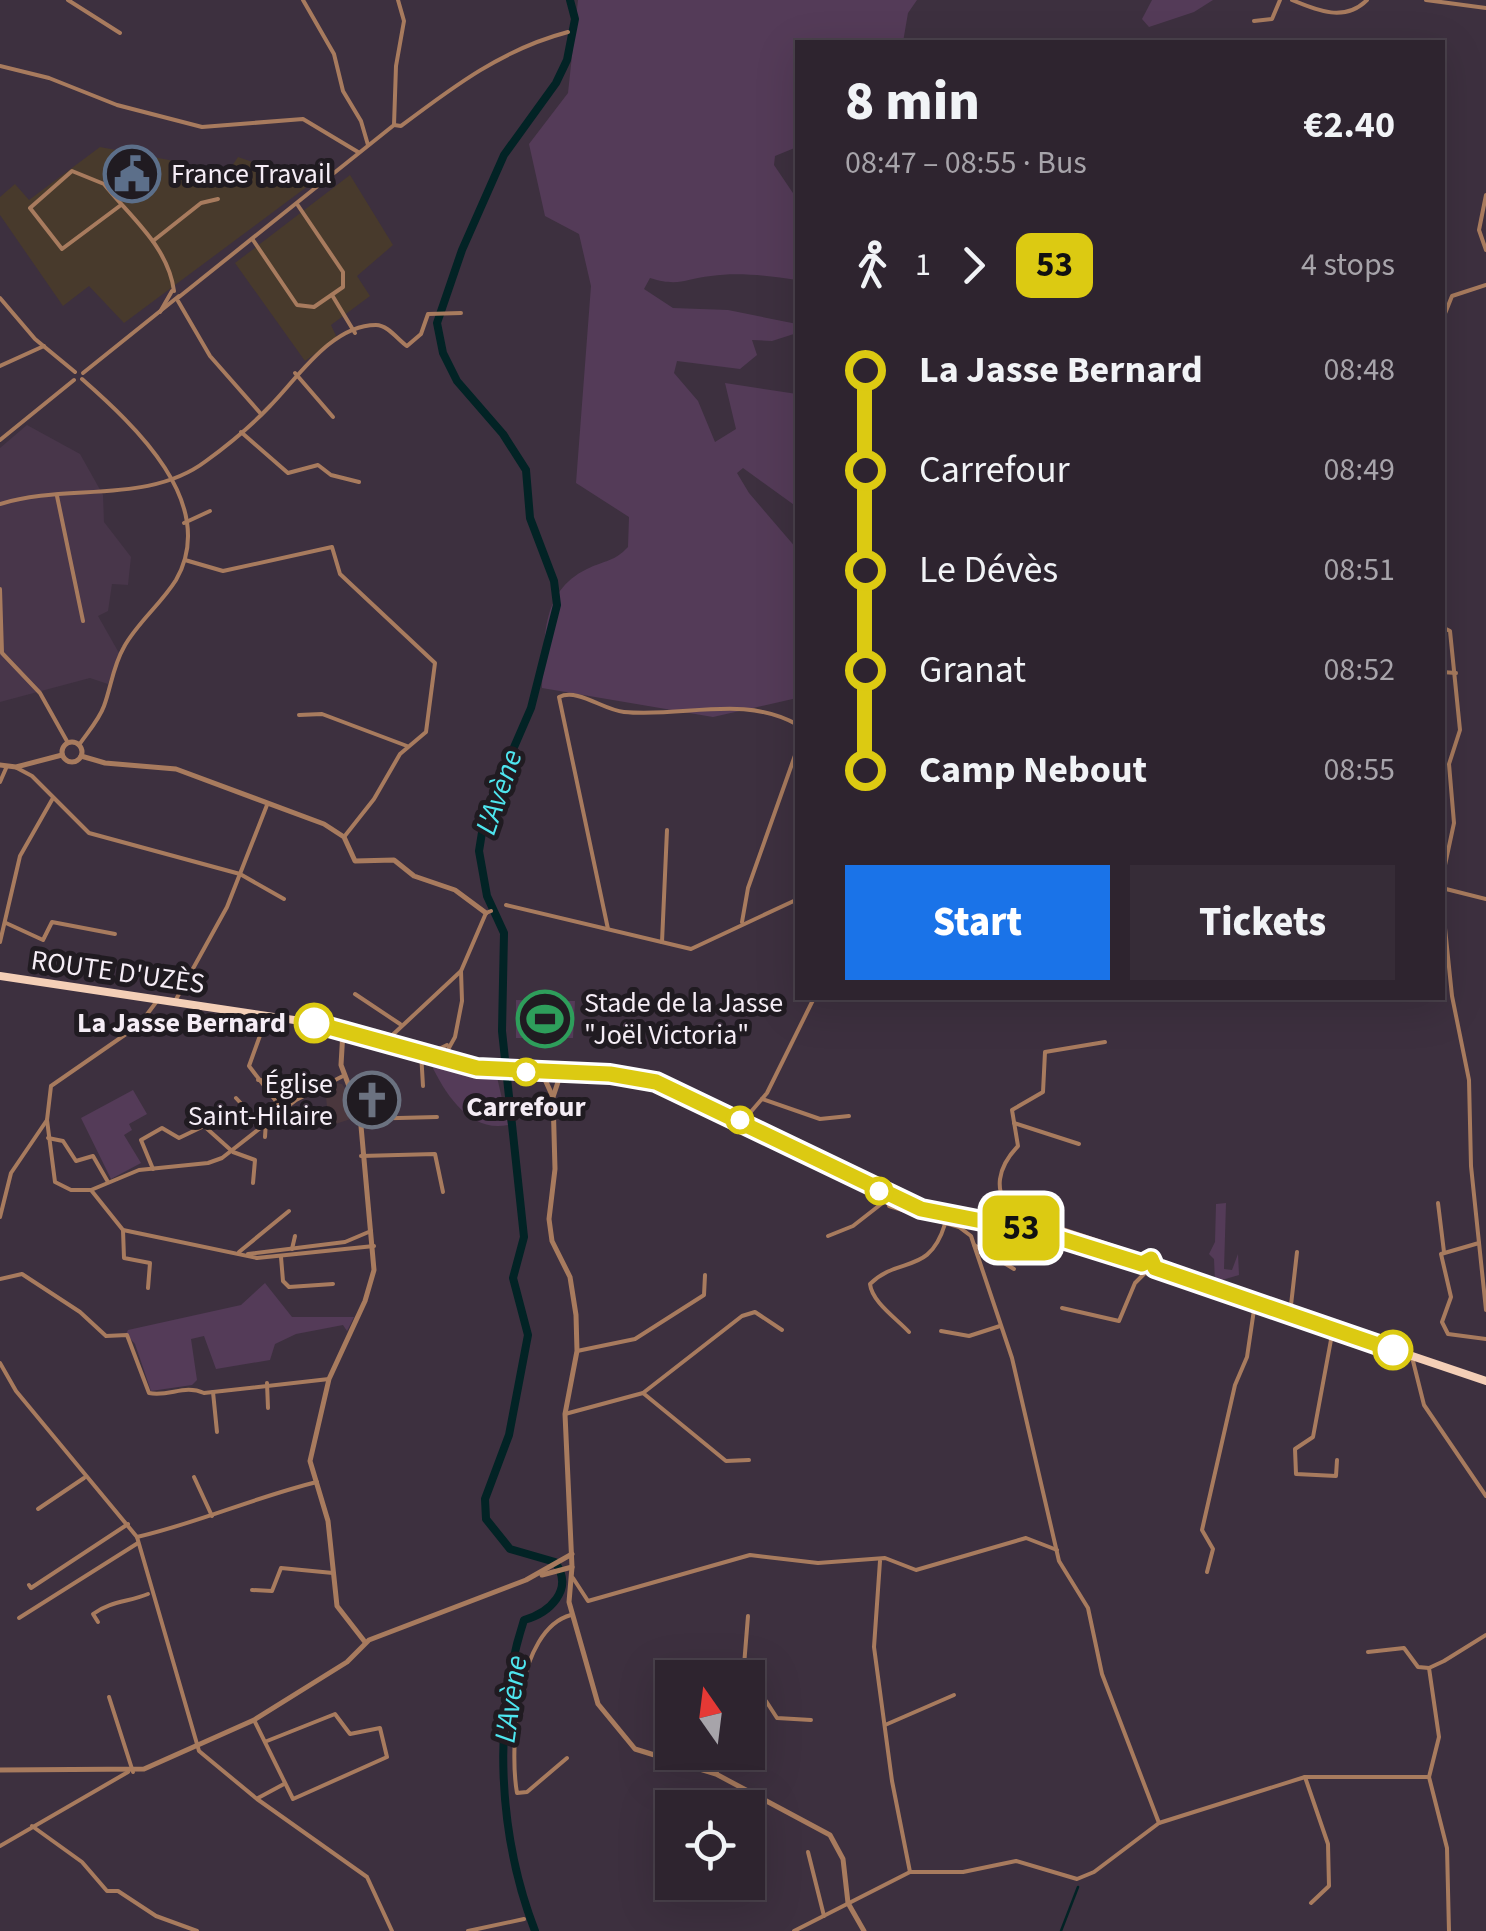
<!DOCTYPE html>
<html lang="en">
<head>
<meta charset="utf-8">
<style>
	:root { --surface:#2e242f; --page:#362c37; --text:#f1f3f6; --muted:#a7a4aa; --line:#49414b; --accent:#1a73e8 }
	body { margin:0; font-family:"Source Sans 3",sans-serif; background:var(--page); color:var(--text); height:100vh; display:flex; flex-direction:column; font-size:38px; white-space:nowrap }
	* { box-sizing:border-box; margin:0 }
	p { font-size:32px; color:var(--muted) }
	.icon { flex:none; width:55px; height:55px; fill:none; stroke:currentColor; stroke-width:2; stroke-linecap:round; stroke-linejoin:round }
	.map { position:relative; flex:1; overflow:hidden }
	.drawer { position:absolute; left:795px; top:40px; width:650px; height:960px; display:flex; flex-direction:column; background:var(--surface); border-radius:0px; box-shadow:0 10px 40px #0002,0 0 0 2px var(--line) }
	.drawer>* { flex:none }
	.badge { padding:0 20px; border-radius:15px; font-size:35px; line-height:65px }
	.needle { width:65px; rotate:346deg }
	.tools { position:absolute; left:655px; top:1660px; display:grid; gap:20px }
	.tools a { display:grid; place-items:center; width:110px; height:110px; border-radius:0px; background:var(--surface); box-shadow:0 10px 40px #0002,0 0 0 2px var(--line); font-size:50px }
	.map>.badge { position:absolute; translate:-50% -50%; box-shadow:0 0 0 5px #fff }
	.legs { display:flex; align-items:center; gap:15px; height:110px; padding:0 50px; font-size:32px }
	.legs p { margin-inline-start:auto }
	.headline { display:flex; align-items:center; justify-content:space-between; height:170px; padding:0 50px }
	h1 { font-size:55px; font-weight:800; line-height:75px }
	.cta { display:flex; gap:20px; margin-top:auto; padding:20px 50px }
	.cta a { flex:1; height:115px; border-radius:0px; background:var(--accent); color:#fff; font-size:40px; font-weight:800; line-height:115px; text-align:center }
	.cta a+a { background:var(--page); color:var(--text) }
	ul { padding:0 50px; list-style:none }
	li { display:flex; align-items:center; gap:35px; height:100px; font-size:38px }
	li i { display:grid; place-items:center; width:15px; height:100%; margin:0 12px; background:currentColor }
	li i::after { content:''; width:25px; height:25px; margin:-12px; border:8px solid; border-radius:50%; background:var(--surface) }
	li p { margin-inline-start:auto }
	li:first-child i { background:linear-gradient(#0000 50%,currentColor 0) }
	li:last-child i { background:linear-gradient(currentColor 50%,#0000 0) }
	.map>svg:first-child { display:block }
</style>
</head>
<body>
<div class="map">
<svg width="1486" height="1931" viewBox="0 0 1486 1931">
	<rect width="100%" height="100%" fill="#3d303f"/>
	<polygon fill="#48364a" points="27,425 80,454 103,495 104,522 131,557 128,585 112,584 108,611 98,616 119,653 108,684 90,678 0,702 0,448"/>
	<g fill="#483a2c">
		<polygon points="100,147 169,160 221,182 238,157 312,183 124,323 89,286 63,306 0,215 0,197 15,184 29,200"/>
		<polygon points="350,175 393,245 357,276 370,296 331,325 337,338 305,361 235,263"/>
	</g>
	<polygon fill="#4a373d" points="335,1083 342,1084 353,1101 354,1118 329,1126 326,1097 327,1088"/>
	<g fill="#543b58">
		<path d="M578 0H917L908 13 903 42H798L797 147 775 156 774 165 797 199V280C770 276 739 272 711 276 684 279 679 287 650 278L644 289 673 308 728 310 797 324V333L772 341 752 340 757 355 740 369 677 361 674 373 698 401 715 442 736 429 725 383 797 394V507L743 468 737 473 749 493 797 549V698L713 717 542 688C545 642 539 592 587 569 605 560 614 562 628 547L629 517 576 483 591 286 579 234 545 216 529 144 568 93Z"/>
		<polygon points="1152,0 1213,0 1194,12 1149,27 1142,19"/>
		<polygon points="516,1000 575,1001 573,1038 516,1038"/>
		<path d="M431 1064 497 1077 508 1125C470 1133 445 1094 431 1064Z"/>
		<polygon points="133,1090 147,1114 129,1124 132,1130 124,1135 141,1163 111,1179 81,1118"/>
		<polygon points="1226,1203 1224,1269 1232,1270 1238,1254 1239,1275 1215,1282 1214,1259 1209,1254 1215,1242 1216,1204"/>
		<polygon points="265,1283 292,1317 354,1317 347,1331 343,1325 296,1334 275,1344 270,1360 216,1369 204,1336 191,1339 197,1380 192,1385 151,1391 135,1344 126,1334 128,1330 241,1305"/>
	</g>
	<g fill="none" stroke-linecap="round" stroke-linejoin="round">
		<polyline stroke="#022325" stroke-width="2.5" points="1061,1931 1078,1887"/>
		<path stroke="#022325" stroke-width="8" d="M535 1931C498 1835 492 1718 524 1620 549 1613 575 1590 555 1562L510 1549 486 1519 485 1499 509 1435 528 1335 513 1278 524 1237 502 1031 504 933 487 896 479 851 485 814 531 708 557 605 554 581 530 518 526 470 503 434 457 381 443 353 437 323 462 250 504 155 556 83 567 60 575 19 570 0"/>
		<g stroke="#a87b5e" stroke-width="4">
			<polyline points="68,0 120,33"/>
			<polyline points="303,0 334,54 343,91 361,121 368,145"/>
			<path d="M1292 0C1318 11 1345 22 1367 0"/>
			<polyline points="1426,0 1486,8"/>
			<polyline points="1254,21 1272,19 1280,0"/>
			<polyline points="0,66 49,78 117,105 202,127 303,119 358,152"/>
			<path d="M394 125 401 126C454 86 503 49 568 32"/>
			<polyline points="1486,195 1479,230 1486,250"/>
			<path d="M121 205 62 249 30 208 72 171 104 184C131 218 168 246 174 291"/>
			<polyline points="253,240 297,305 314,307 343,287 343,272 297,204"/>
			<polyline points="153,241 201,203 218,199"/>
			<polyline points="332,295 355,333"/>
			<polyline points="179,297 394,125 396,66 404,21 398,0"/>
			<polyline points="0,298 35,339 75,372"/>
			<polyline points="178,301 210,356 261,414"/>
			<polyline points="160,312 172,291"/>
			<polyline points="1442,321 1452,296 1486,285"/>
			<polyline points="0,366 44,346"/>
			<polyline points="83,373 179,296"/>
			<polyline points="295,373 333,417"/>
			<polyline points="241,432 288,473 318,465 331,475 359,482"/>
			<polyline points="0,440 74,380"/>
			<polyline points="57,496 83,621"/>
			<path d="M0 504C66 483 148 505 206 461 228 445 251 426 270 406 297 379 331 325 376 325 388 325 398 340 407 346L421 334 428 314 461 313"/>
			<polyline points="184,523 210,511"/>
			<polyline points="185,560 223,571 332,547 340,574 435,663 426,732 400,754 374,799 344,837"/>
			<polyline points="0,589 2,653 40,693 68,743"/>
			<polyline points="1442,627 1450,631 1460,730 1449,764 1454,823 1442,879"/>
			<polyline points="1442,672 1456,673"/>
			<polyline points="299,715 322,714 407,746"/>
			<path d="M79 745C87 733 99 720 104 706 111 687 113 666 124 647 137 623 161 604 176 580 220 503 133 424 82 379"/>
			<polyline points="17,768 32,776 89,833 240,874 284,899"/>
			<polyline points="0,782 7,766"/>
			<polyline points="1442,888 1486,899"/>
			<polyline points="1442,899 1452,996 1469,1080 1471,1166 1486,1310"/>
			<polyline points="506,905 691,949 798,899"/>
			<polyline points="742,922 748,888 798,747"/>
			<polyline points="6,923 43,940 52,922 115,934"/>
			<path d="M608 929 559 697C578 688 603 710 624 712 683 718 744 694 798 725"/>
			<polyline points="0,942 20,856 53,798"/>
			<polyline points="662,942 667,830"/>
			<polyline points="355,994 400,1024"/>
			<polyline points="174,1003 227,907 267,805"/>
			<polyline points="266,1019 249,1066 282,1109"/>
			<polyline points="386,1041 461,971"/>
			<path d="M1105 1042 1045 1052 1043 1092 1012 1110 1018 1146C999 1166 990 1192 1015 1213L1149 1258"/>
			<polyline points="421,1052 423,1086"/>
			<polyline points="429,1054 447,1045"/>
			<polyline points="445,1055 455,1037 462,1001 461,971 486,913 491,911"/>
			<polyline points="258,1080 304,1083"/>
			<polyline points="236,1098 261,1125"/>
			<polyline points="762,1099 820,1119 849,1116"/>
			<polyline points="360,1119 437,1117"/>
			<polyline points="47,1120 55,1182 71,1190 91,1190 139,1170 208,1163 222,1158 296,1100 343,1076"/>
			<polyline points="743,1121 767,1093 814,998"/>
			<polyline points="1014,1123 1079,1144"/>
			<polyline points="265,1137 266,1121"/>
			<polyline points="48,1138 63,1141 76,1161 93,1156 108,1182"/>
			<polyline points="361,1156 435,1154 443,1192"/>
			<polyline points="153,1169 141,1140 162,1128 179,1138 204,1126 233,1152 255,1160 253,1183"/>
			<polyline points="91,1190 123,1230 257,1258 374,1246"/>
			<polyline points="887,1195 889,1206 959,1227 971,1236 1012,1358 1059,1561 1088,1608 1102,1674 1159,1823"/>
			<polyline points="1438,1203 1444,1252"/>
			<polyline points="0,1217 11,1173 47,1120 51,1086 139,1025 157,1001"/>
			<polyline points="123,1230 124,1258 150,1263 148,1288"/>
			<polyline points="828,1236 853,1226 885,1201"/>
			<polyline points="1479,1243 1441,1254 1451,1297 1442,1322 1448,1334 1486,1339"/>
			<polyline points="974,1245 1014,1269"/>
			<polyline points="292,1249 295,1236"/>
			<polyline points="239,1252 289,1211"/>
			<polyline points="248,1254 345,1242 371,1231"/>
			<polyline points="281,1257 283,1281 289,1287 333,1284"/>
			<circle cx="1149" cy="1267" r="7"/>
			<path d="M0 1279 22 1274 80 1312 106 1336 127 1335 149 1393C170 1397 184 1384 204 1393L329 1379"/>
			<polyline points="1062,1308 1119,1321 1135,1283 1144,1274"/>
			<polyline points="1290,1314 1297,1252"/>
			<polyline points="1333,1329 1313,1437 1295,1449 1296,1474 1336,1476 1337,1460"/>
			<polyline points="941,1331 969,1336 1000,1326"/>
			<path d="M909 1332C896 1318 872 1302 870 1284 900 1255 929 1276 945 1224"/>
			<polyline points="577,1351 635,1339 704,1295 705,1275"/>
			<polyline points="1412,1357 1424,1405 1486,1496"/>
			<polyline points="0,1363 16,1391 137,1537 199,1751 257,1799 367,1877 392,1931"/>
			<polyline points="267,1383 268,1408"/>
			<polyline points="213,1392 217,1432"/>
			<polyline points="643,1393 726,1461 749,1460"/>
			<polyline points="565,1414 643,1393 742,1316 755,1312 782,1330"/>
			<polyline points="194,1477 212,1516"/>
			<polyline points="38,1509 84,1478"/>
			<path d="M137 1537C198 1523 255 1497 317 1482"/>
			<polyline points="880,1561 874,1647 892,1781 910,1872"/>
			<polyline points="1207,1572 1213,1549 1202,1530 1235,1385 1247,1357 1255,1303"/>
			<polyline points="573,1578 588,1601 750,1555 818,1563 885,1558 916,1570 1026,1538 1057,1550"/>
			<polyline points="29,1585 31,1588 128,1524"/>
			<polyline points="252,1590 272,1591 281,1568 333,1573"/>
			<polyline points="19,1618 138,1543"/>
			<path d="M98 1622 93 1614C110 1601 129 1602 148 1594"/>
			<polyline points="1368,1652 1404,1648 1418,1667 1429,1668 1444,1661 1486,1635"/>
			<polyline points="1429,1668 1439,1737 1429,1777 1447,1848 1449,1931"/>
			<polyline points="743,1678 748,1616"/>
			<polyline points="109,1697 133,1772"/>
			<polyline points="748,1701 766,1701 777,1718 811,1720"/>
			<polyline points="254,1720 293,1799 387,1757 380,1728 350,1734 335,1714 267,1741"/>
			<polyline points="885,1725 954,1695"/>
			<path d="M567 1758 527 1792 517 1793C509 1747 517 1629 571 1615"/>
			<polyline points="716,1774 725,1752"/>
			<polyline points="1305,1777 1328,1844 1329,1886 1311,1903"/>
			<polyline points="258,1798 284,1784"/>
			<polyline points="32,1826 82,1862 107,1891 118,1891 156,1916 197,1931"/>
			<polyline points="0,1846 128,1772"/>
			<polyline points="808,1852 824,1916"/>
			<polyline points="748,1856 762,1849 749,1791"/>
			<polyline points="468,1931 524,1919"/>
			<polyline points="794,1931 910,1872 963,1872 1016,1861 1077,1879 1094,1872 1159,1823 1305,1777 1429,1777"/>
		</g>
		<g stroke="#a87b5e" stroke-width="5">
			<circle cx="72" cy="752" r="10"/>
			<polyline points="81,756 105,763 176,769 324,824 344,837 355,861 394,860 414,876 455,890 486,913"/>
			<polyline points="0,765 16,767 62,755"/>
			<polyline points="343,1031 341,1065 360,1115 374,1270 365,1301 329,1379 310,1461 328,1521 337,1606 365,1642"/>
			<polyline points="542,1073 552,1095"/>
			<polyline points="561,1073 553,1097 555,1169 549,1219 552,1241 570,1277 576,1315 577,1351 565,1414 572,1567 569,1602 598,1704 635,1749 716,1774 830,1835 843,1859 848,1903 864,1931"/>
			<polyline points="542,1575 572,1567"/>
			<polyline points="0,1770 144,1769 254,1720 347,1662 369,1640 526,1580 572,1554"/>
		</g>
		<polyline stroke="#f4cfb7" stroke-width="8" points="0,976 321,1024 477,1068 610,1074 656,1082 921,1209 1063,1238 1486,1381"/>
	</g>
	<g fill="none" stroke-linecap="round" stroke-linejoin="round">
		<g stroke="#fff" stroke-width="22">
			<polyline id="line-1" points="314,1023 477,1068 610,1074 656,1082 921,1209 1043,1233 1142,1264 1151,1259 1155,1268 1393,1350"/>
		</g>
		<use href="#line-1" stroke="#dcca12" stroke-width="15"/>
	</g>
	<defs>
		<g id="civic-ring" transform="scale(2.875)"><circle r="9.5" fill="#201b21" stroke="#5c6f8a" stroke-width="1.5"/><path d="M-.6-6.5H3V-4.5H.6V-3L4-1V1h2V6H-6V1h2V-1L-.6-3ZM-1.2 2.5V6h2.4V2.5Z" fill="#5c6f8a"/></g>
		<g id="stadium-ring" transform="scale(2.875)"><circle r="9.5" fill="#201b21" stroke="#2e9e5b" stroke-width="1.5"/><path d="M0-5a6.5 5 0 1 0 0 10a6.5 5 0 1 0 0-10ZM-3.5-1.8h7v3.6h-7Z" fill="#2e9e5b"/></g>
		<g id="church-ring" transform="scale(2.875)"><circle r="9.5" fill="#201b21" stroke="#6b7280" stroke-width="1.5"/><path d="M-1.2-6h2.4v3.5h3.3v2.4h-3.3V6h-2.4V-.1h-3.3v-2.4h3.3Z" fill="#6b7280"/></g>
	</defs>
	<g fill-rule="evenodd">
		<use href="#civic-ring" x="132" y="174"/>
		<use href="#stadium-ring" x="545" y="1019"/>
		<use href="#church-ring" x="372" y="1100"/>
	</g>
	<g fill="#fff" stroke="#dcca12" stroke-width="5">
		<circle cx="314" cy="1023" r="18"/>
		<circle cx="526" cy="1072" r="12"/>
		<circle cx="740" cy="1120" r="12"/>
		<circle cx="879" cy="1191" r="12"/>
		<circle cx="1393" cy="1350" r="18"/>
	</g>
	<g text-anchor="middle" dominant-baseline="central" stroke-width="10" stroke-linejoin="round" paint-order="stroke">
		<g font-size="28" fill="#f5edf6" stroke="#201b21" text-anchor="start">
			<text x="171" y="174">France Travail</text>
			<text x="584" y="1003">Stade de la Jasse<tspan x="584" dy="32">"Joël Victoria"</tspan></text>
			<text x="333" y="1084" text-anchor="end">Église<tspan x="333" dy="32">Saint-Hilaire</tspan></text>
		</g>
		<g font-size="28" fill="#f5edf6" stroke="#201b21">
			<text transform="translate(118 972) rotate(8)">ROUTE D'UZÈS</text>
		</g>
		<g font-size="28" font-weight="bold" fill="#f5edf6" stroke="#201b21" text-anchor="end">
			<text x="286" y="1023">La Jasse Bernard</text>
			<text x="526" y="1107" text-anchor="middle">Carrefour</text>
		</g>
		<g font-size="30" font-style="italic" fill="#4ee6ef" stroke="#201b21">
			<text transform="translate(499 792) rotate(-71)">L'Avène</text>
			<text transform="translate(511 1699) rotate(-82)">L'Avène</text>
		</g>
	</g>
</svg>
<div class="tools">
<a><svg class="needle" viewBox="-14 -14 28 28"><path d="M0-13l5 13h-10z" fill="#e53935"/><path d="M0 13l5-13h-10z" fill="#a7a4aa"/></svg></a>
<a><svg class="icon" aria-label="locate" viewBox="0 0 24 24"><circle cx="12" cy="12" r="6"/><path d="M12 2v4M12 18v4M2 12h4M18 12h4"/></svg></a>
</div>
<b class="badge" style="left:1021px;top:1228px;background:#dcca12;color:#111">53</b>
<section class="drawer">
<div class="headline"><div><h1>8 min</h1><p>08:47 – 08:55 · Bus</p></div><b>€2.40</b></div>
<div class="legs"><svg class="icon" aria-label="walk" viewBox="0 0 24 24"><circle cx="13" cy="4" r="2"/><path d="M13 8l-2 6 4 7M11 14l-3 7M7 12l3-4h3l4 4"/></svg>1<svg class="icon" aria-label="forward" viewBox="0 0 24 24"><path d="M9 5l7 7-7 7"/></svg><b class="badge" style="background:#dcca12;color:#111">53</b><p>4 stops</p></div>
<ul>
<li><i style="color:#dcca12"></i><b>La Jasse Bernard</b><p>08:48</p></li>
<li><i style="color:#dcca12"></i><span>Carrefour</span><p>08:49</p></li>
<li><i style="color:#dcca12"></i><span>Le Dévès</span><p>08:51</p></li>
<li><i style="color:#dcca12"></i><span>Granat</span><p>08:52</p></li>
<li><i style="color:#dcca12"></i><b>Camp Nebout</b><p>08:55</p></li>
</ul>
<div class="cta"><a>Start</a><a>Tickets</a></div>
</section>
</div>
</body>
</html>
